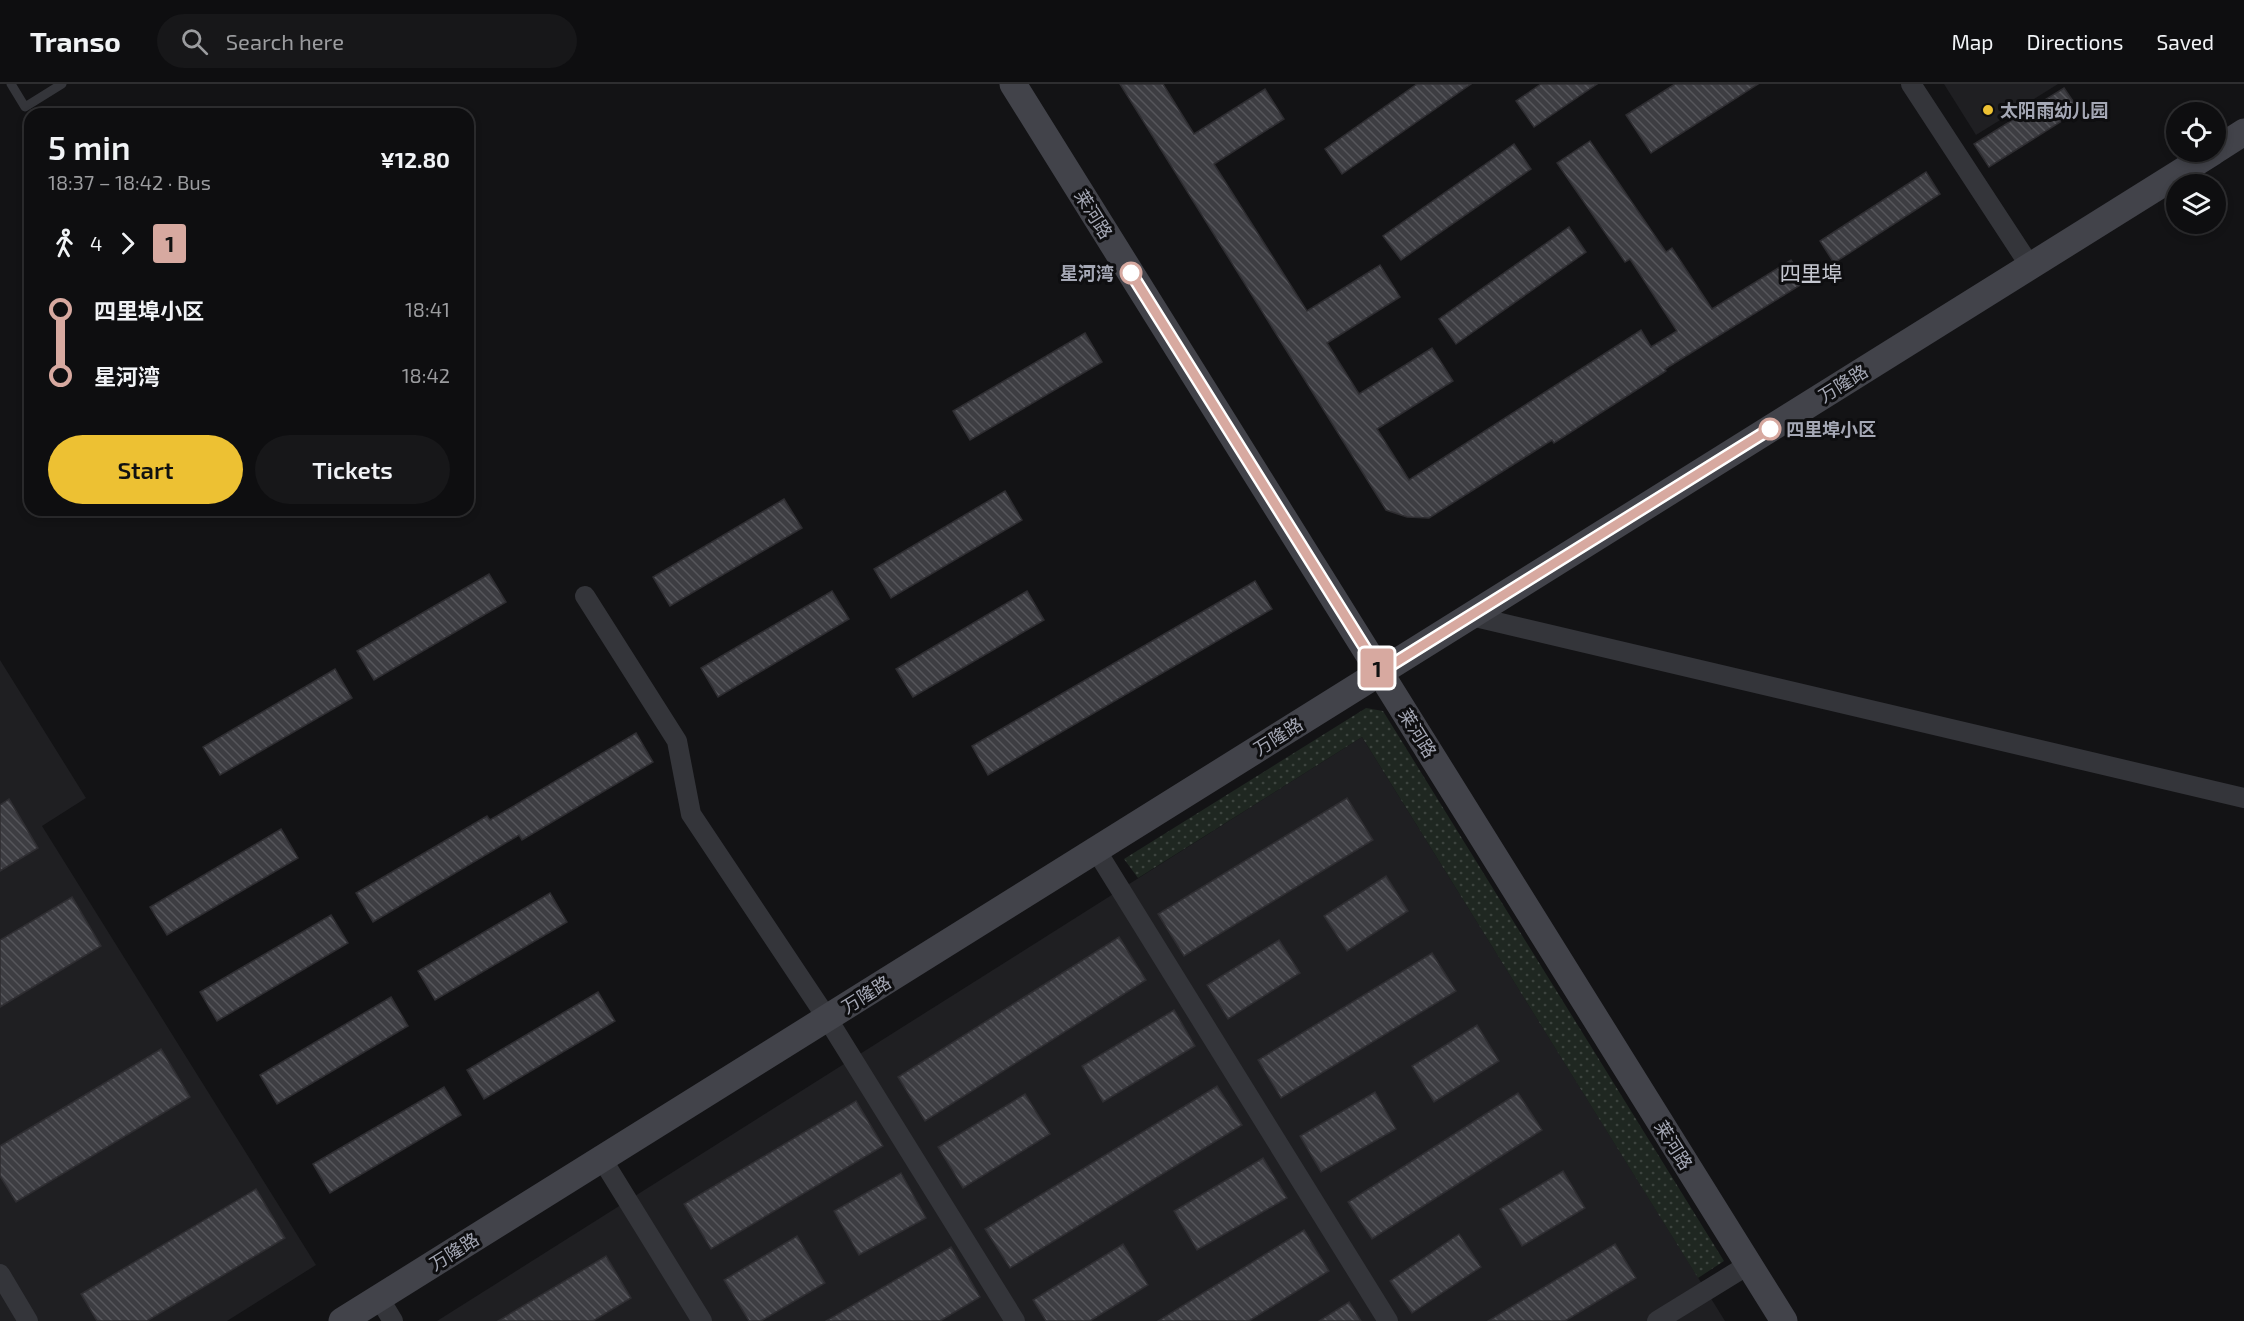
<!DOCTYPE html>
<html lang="en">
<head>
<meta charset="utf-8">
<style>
	:root { --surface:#0e0e10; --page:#171719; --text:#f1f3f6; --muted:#9b9c9f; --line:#2e2e30; --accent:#edc133 }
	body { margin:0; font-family:"Exo 2","Noto Sans SC",sans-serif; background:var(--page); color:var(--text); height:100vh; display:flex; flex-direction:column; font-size:22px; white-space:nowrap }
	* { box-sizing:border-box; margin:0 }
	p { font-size:20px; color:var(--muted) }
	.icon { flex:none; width:33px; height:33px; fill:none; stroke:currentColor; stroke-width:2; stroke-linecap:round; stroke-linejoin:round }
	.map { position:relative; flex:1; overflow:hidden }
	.sheet { position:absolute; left:24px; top:24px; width:450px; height:408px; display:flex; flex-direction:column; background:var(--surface); border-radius:18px; box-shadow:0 3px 9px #0003,0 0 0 2px var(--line) }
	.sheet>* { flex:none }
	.badge { padding:0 12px; border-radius:4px; font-size:21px; line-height:39px }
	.buttons { position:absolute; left:2166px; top:18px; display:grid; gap:12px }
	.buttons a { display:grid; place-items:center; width:60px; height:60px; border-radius:50%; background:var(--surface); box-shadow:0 3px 9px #0003,0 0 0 2px var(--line); font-size:30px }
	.map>.badge { position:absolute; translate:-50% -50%; box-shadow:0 0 0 3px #fff }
	.legs { display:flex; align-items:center; gap:9px; height:66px; padding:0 24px; font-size:20px }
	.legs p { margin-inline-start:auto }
	.summary { display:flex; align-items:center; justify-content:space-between; height:102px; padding:0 24px }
	h1 { font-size:33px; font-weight:600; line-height:45px }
	.primary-button { display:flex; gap:12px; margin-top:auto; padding:12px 24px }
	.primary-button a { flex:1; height:69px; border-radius:36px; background:var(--accent); color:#111; font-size:24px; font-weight:600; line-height:69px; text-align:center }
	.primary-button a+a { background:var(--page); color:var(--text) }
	ul { padding:0 24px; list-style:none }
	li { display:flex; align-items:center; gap:21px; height:66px; font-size:22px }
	li i { display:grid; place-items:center; width:9px; height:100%; margin:0 8px; background:currentColor }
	li i::after { content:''; width:15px; height:15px; margin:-8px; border:4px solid; border-radius:50%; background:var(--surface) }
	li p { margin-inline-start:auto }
	li:first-child i { background:linear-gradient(#0000 50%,currentColor 0) }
	li:last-child i { background:linear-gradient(currentColor 50%,#0000 0) }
	header { display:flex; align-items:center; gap:36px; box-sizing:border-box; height:84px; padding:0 30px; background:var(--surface); border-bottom:2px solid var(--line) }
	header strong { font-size:28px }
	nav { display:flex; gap:33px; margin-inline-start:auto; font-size:21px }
	.search { width:420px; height:54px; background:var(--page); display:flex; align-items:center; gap:15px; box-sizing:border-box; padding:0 21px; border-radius:33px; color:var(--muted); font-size:22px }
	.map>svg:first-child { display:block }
</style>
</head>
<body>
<header>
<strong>Transo</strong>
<div class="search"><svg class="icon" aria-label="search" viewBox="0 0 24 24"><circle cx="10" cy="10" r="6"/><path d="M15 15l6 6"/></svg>Search here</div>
<nav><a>Map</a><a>Directions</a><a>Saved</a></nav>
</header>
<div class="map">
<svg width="2244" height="1237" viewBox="0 0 2244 1237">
	<defs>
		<pattern id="grass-dots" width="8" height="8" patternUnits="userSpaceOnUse" patternTransform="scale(1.5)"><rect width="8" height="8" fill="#1f2721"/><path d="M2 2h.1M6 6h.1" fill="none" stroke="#3d443f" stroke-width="1.8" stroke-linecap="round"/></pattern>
		<pattern id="building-back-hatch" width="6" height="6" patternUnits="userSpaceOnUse" patternTransform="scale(1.5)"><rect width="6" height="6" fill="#3d3d42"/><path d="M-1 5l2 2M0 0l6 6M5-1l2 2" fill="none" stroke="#56565b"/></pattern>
	</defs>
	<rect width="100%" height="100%" fill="#131315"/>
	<g fill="#1f1f22">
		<polygon points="1944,0 2058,0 1976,51"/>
		<polygon points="0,576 86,714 42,742 316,1181 227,1237 0,1237"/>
		<polygon points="1362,653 1725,1237 437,1237"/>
	</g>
	<polygon fill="url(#grass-dots)" points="1366,624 1383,627 1724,1177 1698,1194 1362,653 1138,794 1124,775"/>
	<g fill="url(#building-back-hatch)" stroke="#2e2d31" stroke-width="1.5">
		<polygon points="1120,0 1163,0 1194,50 1265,5 1284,35 1214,80 1307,227 1380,181 1400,213 1327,259 1359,310 1432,264 1453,297 1377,345 1409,396 1641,246 1651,263 1677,247 1630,175 1625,178 1557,79 1590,57 1666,168 1672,164 1712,225 1791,176 1805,198 1665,285 1666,287 1554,359 1552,356 1429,434 1407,433 1386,426"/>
		<polygon points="1417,0 1471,0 1342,90 1325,65"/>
		<polygon points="1541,0 1597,0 1534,43 1516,17"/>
		<polygon points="1675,0 1758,0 1651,69 1626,31"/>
		<polygon points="2064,4 2079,26 1989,83 1974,60"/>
		<polygon points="1514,60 1531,85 1401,176 1383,152"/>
		<polygon points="1926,88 1940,110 1834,179 1820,157"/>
		<polygon points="1569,143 1586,168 1456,260 1439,235"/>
		<polygon points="1085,249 1102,278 970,356 953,327"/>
		<polygon points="1005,407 1022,436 891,514 874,485"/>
		<polygon points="784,415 802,444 670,522 653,493"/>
		<polygon points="489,490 506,518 374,596 357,567"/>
		<polygon points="1255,497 1272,525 988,691 972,662"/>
		<polygon points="832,507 849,535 718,613 701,584"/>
		<polygon points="1027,507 1044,536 913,613 896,585"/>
		<polygon points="335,585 352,614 220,691 203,663"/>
		<polygon points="636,649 653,678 522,756 519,751 373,838 356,809 487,732 490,736"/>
		<polygon points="1347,714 1373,756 1184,872 1158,830"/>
		<polygon points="9,715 38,764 0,787 0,721"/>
		<polygon points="281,745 298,774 167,851 150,823"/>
		<polygon points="1386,792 1408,827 1347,867 1324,832"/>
		<polygon points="550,809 567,838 435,916 418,887"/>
		<polygon points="72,813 101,862 0,923 0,856"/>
		<polygon points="331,831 348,859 217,937 200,908"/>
		<polygon points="1119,853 1146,896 925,1037 898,993"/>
		<polygon points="1279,856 1300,889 1228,935 1207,901"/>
		<polygon points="1432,869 1456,907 1281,1014 1258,976"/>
		<polygon points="598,908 615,937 484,1015 467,986"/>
		<polygon points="391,913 408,942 277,1020 260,991"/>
		<polygon points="1174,926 1195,962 1103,1018 1082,982"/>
		<polygon points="1477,941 1499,977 1434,1018 1412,982"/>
		<polygon points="161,965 190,1013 16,1118 0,1092 0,1062"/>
		<polygon points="1217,1002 1242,1041 1010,1184 985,1145"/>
		<polygon points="444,1003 461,1031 330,1109 313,1080"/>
		<polygon points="1375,1008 1396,1045 1321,1088 1300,1052"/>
		<polygon points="1518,1009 1542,1046 1372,1155 1348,1118"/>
		<polygon points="1025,1010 1050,1050 963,1104 938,1063"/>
		<polygon points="856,1017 883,1062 711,1165 684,1120"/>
		<polygon points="1263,1074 1287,1114 1197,1166 1174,1127"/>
		<polygon points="1563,1087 1585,1124 1522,1162 1500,1125"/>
		<polygon points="901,1089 926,1134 859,1171 834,1127"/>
		<polygon points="256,1105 285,1154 147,1237 97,1237 81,1210"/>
		<polygon points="1304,1146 1329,1187 1249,1237 1158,1237"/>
		<polygon points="1459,1150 1481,1183 1412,1229 1390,1197"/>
		<polygon points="797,1152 825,1199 761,1237 749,1237 724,1196"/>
		<polygon points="1123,1160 1148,1201 1090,1237 1046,1237 1033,1216"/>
		<polygon points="1615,1160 1636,1194 1565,1237 1488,1237"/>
		<polygon points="951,1163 980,1213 940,1237 826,1237"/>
		<polygon points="606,1172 631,1214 593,1237 498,1237"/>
		<polygon points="1349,1218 1361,1237 1319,1237"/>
	</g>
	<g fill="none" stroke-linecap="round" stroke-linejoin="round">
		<polyline stroke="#34353a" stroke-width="9" points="11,0 25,23 62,0"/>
		<g stroke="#34353a" stroke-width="20">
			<polyline points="1911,0 2030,182"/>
			<polyline points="585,512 677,657 691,730 827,934 1015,1237"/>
			<polyline points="1471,532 2244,714"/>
			<polyline points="1096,766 1388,1237"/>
			<polyline points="602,1075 702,1237"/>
			<polyline points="0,1190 28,1237"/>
			<polyline points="379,1214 393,1237"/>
			<polyline points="1657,1237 1748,1181"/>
		</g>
		<g stroke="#42434a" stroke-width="27">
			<polyline points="1013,0 1784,1237"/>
			<polyline points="2216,66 2244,48"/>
			<polyline points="342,1237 2213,68"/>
		</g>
	</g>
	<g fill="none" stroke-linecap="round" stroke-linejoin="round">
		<g stroke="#fff" stroke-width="14">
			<polyline id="line-1" points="1131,189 1380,588 1770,345"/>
		</g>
		<use href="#line-1" stroke="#d7a9a0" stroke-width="9"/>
	</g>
	<circle fill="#edc133" stroke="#0e0e10" stroke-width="2" cx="1988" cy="26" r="6"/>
	<g fill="#fff" stroke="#d7a9a0" stroke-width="3">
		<circle cx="1131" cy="189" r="10"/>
		<circle cx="1770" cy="345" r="10"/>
	</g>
	<g text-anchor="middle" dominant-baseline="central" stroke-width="6" stroke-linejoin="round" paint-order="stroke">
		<g font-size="18" font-weight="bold" fill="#a5a8b5" stroke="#0e0e10" text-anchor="start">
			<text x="2000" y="26">太阳雨幼儿园</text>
		</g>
		<g font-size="18" fill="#a5a8b5" stroke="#0e0e10">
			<text transform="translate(1094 130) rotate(58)">莱河路</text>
			<text transform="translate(1843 299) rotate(-32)">万隆路</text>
			<text transform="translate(1418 649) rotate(58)">莱河路</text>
			<text transform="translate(1278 652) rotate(-32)">万隆路</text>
			<text transform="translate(866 910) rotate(-32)">万隆路</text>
			<text transform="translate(1674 1061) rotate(58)">莱河路</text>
			<text transform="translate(454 1167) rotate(-32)">万隆路</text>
		</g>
		<g font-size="18" font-weight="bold" fill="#a5a8b5" stroke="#0e0e10" text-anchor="end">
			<text x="1114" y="189">星河湾</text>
			<text x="1786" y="345" text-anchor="start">四里埠小区</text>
		</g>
		<g font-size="21" fill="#c6c8d1" stroke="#0e0e10">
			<text x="1811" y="188">四里埠</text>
		</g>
	</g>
</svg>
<div class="buttons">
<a><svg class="icon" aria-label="locate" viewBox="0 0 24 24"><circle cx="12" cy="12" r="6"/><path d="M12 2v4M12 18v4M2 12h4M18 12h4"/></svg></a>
<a><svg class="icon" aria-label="layers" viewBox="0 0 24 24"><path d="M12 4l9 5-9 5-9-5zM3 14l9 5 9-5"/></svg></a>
</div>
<b class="badge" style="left:1377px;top:584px;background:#d7a9a0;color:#111">1</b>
<section class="sheet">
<div class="summary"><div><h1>5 min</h1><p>18:37 – 18:42 · Bus</p></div><b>¥12.80</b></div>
<div class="legs"><svg class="icon" aria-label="walk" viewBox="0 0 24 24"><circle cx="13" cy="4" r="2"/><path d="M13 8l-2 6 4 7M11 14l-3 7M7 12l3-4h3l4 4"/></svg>4<svg class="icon" aria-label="forward" viewBox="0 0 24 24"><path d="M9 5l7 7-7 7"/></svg><b class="badge" style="background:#d7a9a0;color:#111">1</b></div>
<ul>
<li><i style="color:#d7a9a0"></i><b>四里埠小区</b><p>18:41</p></li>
<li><i style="color:#d7a9a0"></i><b>星河湾</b><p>18:42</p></li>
</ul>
<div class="primary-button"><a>Start</a><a>Tickets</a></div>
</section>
</div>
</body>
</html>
